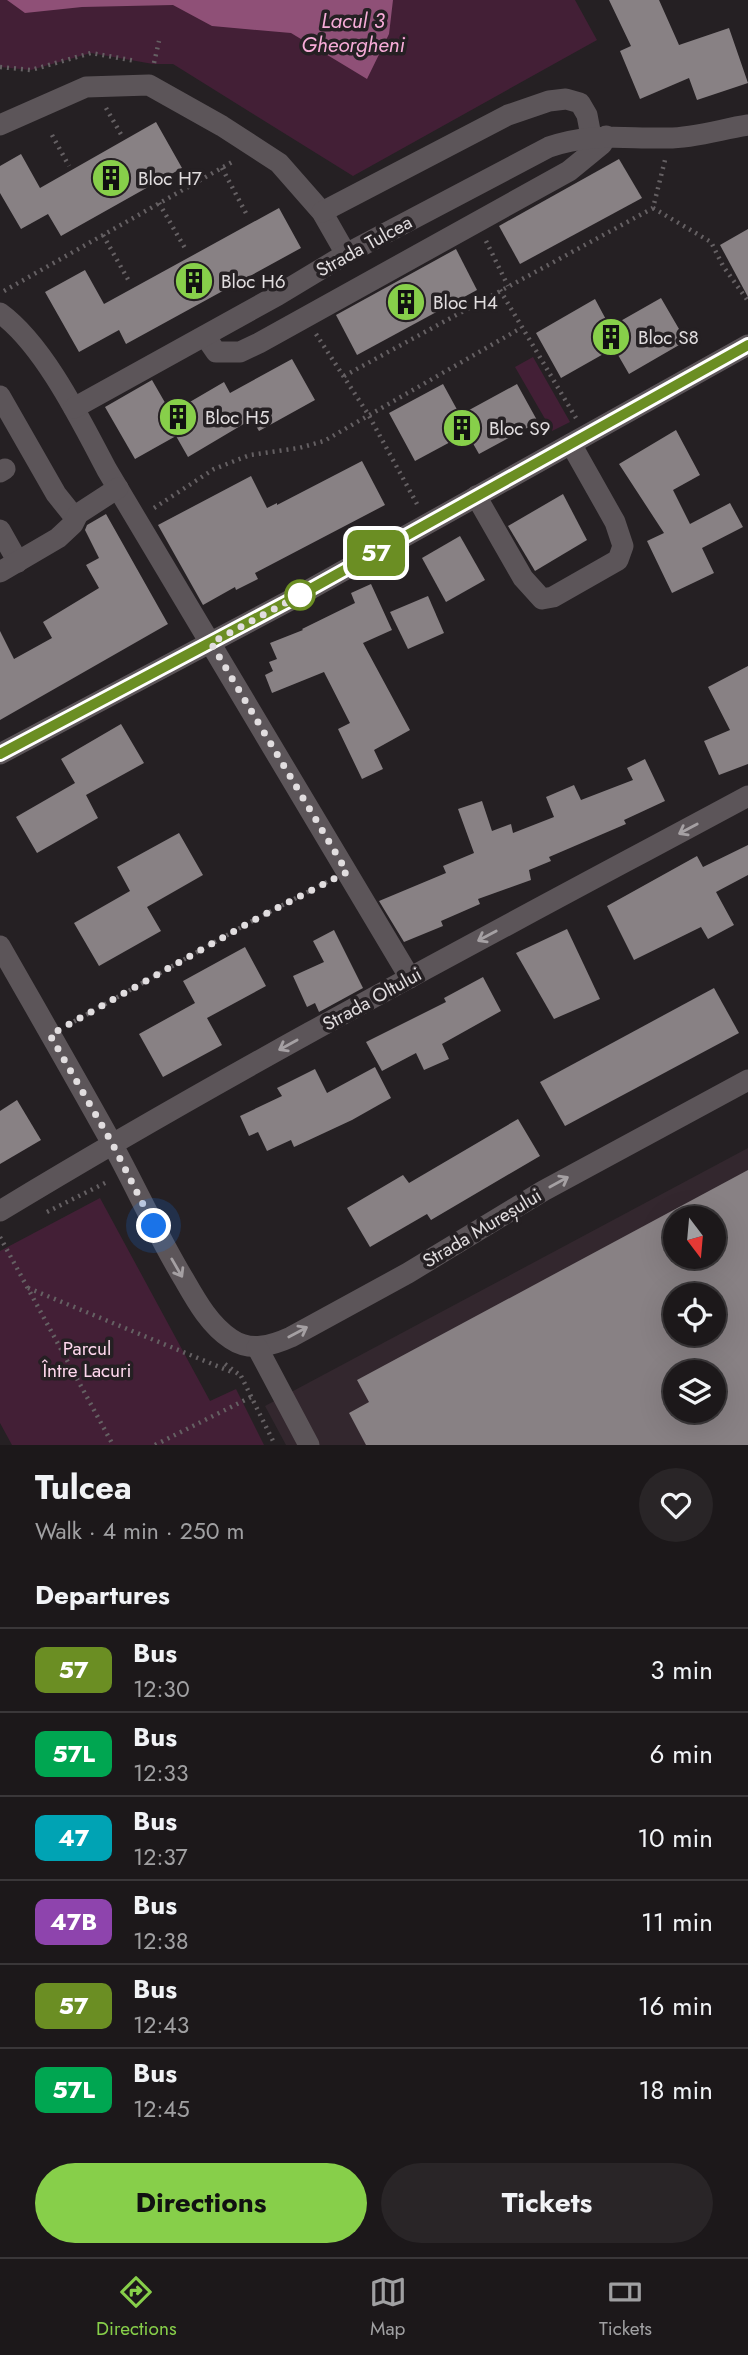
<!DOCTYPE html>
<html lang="en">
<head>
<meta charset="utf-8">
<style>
	:root { --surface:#1c181a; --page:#292527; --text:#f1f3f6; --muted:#a0a0a2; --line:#3a3739; --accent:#87cf4a }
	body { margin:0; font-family:Jost,sans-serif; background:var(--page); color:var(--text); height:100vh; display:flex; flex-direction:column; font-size:26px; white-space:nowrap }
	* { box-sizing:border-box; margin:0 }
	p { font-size:23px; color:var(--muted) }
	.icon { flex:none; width:38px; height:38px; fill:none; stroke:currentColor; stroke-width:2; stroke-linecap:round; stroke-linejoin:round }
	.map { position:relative; height:1445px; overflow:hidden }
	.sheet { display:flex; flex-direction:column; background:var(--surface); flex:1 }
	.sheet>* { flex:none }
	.badge { padding:0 14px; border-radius:10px; font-size:24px; line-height:46px }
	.needle { width:46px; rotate:164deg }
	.buttons { position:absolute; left:663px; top:1206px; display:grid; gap:14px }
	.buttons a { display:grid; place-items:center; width:63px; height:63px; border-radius:50%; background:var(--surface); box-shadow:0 7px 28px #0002,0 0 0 2px var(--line); font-size:35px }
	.you { position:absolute; width:35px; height:35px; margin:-18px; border:5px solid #fff; border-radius:50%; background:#1a73e8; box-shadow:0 0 0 10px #1a73e833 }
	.map>.badge { position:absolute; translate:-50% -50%; box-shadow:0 0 0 4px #fff }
	h2 { padding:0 35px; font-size:26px; line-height:63px }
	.round { display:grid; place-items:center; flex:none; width:74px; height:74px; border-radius:37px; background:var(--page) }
	.head { display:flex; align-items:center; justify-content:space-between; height:119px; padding:0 35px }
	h1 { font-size:33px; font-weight:700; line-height:52px }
	.primary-button { display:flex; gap:14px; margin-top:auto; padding:14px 35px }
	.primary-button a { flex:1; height:80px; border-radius:42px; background:var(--accent); color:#111; font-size:28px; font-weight:700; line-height:80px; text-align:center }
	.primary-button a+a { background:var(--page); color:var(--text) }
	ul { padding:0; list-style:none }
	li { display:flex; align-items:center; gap:21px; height:84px; padding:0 35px; border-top:2px solid var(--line) }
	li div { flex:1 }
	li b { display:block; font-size:26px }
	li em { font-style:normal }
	li .badge { min-width:77px; font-weight:700; text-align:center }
	.menu { display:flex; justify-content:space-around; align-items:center; height:98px; border-top:2px solid var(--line); background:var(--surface); font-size:19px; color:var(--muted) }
	.menu a { display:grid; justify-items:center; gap:4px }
	.menu .selected { color:var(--accent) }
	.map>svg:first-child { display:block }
</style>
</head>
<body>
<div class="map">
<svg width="748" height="1445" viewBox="0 0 748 1445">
	<rect width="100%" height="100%" fill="#252023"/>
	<path fill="#33272e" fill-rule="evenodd" d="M748 1148V1445H286L265 1406ZM676 1218H714V1256H676ZM676 1295H714V1334H676ZM676 1372H714V1410H676Z"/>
	<g fill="#431f36">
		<polygon points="0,0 575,0 597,40 353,176 173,64 153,64 91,53 31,70 0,67"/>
		<polygon points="533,357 570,422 552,431 515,367"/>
		<polygon points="100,1198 210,1401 236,1389 264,1445 12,1445 0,1423 0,1251"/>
	</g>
	<polygon fill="#8f5077" points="7,0 393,0 389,34 367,79 291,33 212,26 173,5 82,7 25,13"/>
	<g fill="#888184" fill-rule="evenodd">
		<polygon points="609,0 659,0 679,45 729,28 748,83 697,100 689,78 640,99 620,51 631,46"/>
		<polygon points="156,122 182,168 61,236 48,214 21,229 0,193 0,166 21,154 40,188"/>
		<polygon points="619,159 642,198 520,264 499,226"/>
		<polygon points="279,208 301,248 126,344 119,330 79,352 45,292 85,270 104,304"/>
		<polygon points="748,229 748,297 720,245"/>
		<polygon points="456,249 477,290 357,355 336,315"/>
		<polygon points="661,298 686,341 629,374 614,348 561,378 536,333 595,299 610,327"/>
		<polygon points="292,359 315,400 259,431 252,419 188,457 176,436 135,459 105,407 152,380 171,413 224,382 230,393"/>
		<polygon points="443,384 460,415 517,384 538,422 479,454 467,433 415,461 389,413"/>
		<polygon points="676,430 700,475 673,490 690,524 730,503 743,527 702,548 714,573 672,593 647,541 664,533 619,464"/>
		<polygon points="362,461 385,505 255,573 258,579 236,590 235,587 203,605 158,525 251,476 267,508 277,503 277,505"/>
		<polygon points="563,494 587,540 535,571 508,526"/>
		<polygon points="106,514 168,624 0,720 0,631 14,659 52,638 43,622 99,588 86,565 99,558 85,530 87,525"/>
		<polygon points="460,536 485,580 446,602 422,558"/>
		<polygon points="371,584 392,630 363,643 410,730 374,750 383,769 362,779 338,729 350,723 324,672 272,693 265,675 273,671 269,662 277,659 270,643 303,630 302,629 355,603 351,593"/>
		<polygon points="428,596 444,633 408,649 390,612"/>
		<polygon points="748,666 748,764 719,775 704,741 730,730 708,687"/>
		<polygon points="121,724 144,763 86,795 98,818 37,853 16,817 75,783 61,759"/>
		<polygon points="645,759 665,801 624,820 626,824 549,857 551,861 529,870 531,880 478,899 480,904 441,921 443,926 404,942 379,901 446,873 443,866 474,853 458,809 482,801 492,831 511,824 513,833 554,817 546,797 574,785 581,800 633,780 627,768"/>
		<polygon points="179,833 203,875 147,907 161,931 99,966 74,923 130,891 117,867"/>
		<polygon points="748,845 748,875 716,892 734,925 708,939 701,927 634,960 607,906 697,856 703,867"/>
		<polygon points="567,929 600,999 554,1019 516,953"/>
		<polygon points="334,930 363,988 319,1012 315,1003 307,1007 293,976 324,962 313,941"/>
		<polygon points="245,947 266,986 207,1018 222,1045 163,1077 139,1034 195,1003 183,981"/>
		<polygon points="483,977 501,1011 442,1044 449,1059 424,1070 416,1053 382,1071 366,1042 446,1002 444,998"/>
		<polygon points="714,988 739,1033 565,1126 540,1082"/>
		<polygon points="375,1067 391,1098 352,1120 294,1147 291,1140 267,1151 258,1132 249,1136 240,1116 282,1096 277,1088 315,1069 327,1093"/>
		<polygon points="17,1100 41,1140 0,1164 0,1111"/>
		<polygon points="518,1119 540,1156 431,1220 427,1214 370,1247 347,1208 403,1175 409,1183"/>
		<path d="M748 1170V1445H366L349 1413 369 1402 357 1380ZM676 1218H714V1256H676ZM676 1295H714V1334H676ZM676 1372H714V1410H676Z"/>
	</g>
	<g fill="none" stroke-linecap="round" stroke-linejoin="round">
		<g stroke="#656063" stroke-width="4.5" stroke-dasharray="2 5" stroke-linecap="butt">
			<polyline points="154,63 159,41"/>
			<polyline points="0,67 31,70 91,53 136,61"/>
			<polyline points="106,108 122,136"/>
			<polyline points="52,135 69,166"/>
			<polyline points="222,168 248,217"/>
			<polyline points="159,203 186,250"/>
			<polyline points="653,208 711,242 723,266 748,301"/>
			<polyline points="103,235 130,283"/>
			<polyline points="486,241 508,286"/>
			<polyline points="500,290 576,418"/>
			<polyline points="4,291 234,161"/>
			<polyline points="316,334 368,414 417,504"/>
			<polyline points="344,376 653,208 665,160"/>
			<polyline points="154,508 214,469 250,455 299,448 324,441 521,328"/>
			<polyline points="68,1025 254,920 327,882"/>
			<polyline points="47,1212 107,1182"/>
			<polyline points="0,1237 113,1445"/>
			<polyline points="28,1288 234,1373"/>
			<polyline points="225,1364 241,1376"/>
			<polyline points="241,1376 275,1445"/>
			<polyline points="155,1445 251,1397"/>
		</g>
		<g stroke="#5c5559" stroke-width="21">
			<polyline points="0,125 86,87 149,85 222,126 279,163 322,212 346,254"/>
			<polyline points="322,212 508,115 549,101 566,99 580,103 587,115 591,136"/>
			<path d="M0 313C44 345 81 421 107 470L410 978"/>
			<polyline points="205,336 216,352 240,352 259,343 569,171 602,144 606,136"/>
			<polyline points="0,396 56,494 72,514 78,514"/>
			<path d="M74 408 278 295 346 254 549 147C592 132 625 139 668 138 694 138 722 129 748 125"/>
			<polyline points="0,472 5,469"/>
			<polyline points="476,496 523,578 542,599 553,597 618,560 623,546 615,522 571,444"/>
			<polyline points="0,530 18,562"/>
			<polyline points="0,572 58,538 73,524 78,514 118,488"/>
			<polyline points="0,754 298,596 748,345"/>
			<path d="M0 946C37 1011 74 1075 110 1140 136 1187 157 1235 185 1281 197 1302 210 1325 231 1339 250 1352 271 1346 291 1337L408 1273 543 1191 748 1080"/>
			<path d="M0 1211C244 1063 497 931 748 796"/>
			<polyline points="257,1347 309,1445"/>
		</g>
	</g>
	<defs><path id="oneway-shaft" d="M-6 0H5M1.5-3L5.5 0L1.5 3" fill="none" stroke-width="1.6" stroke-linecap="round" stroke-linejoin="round" transform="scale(1.75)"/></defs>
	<g stroke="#a5a0a3">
		<use href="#oneway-shaft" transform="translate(688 829) rotate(152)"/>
		<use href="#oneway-shaft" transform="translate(487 936) rotate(152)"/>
		<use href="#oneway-shaft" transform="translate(288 1045) rotate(151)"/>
		<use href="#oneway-shaft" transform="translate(559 1182) rotate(-29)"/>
		<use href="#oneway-shaft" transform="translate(177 1268) rotate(60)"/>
		<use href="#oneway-shaft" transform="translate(298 1332) rotate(-28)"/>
	</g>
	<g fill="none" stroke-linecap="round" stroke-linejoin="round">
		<g stroke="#fff" stroke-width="16">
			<polyline id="line" points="0,754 298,596 748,345"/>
		</g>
		<use href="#line" stroke="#6b8e23" stroke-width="10"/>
		<polyline stroke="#e1dddf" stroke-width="7" stroke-dasharray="0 12.6" points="154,1226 112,1143 50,1035 254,920 347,872 211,643 300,595"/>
	</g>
	<defs>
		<g id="building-disc" transform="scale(2.0125)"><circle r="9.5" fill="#87cf4a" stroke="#252023"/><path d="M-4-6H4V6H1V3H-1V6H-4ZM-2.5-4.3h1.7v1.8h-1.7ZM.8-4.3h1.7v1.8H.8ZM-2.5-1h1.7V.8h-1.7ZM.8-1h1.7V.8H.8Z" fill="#111"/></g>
	</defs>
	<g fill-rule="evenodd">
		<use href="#building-disc" x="111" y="178"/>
		<use href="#building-disc" x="194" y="281"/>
		<use href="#building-disc" x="406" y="302"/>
		<use href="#building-disc" x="611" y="337"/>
		<use href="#building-disc" x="178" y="417"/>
		<use href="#building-disc" x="462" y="428"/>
	</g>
	<circle fill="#fff" stroke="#6b8e23" stroke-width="3.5" cx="300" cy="595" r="14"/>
	<g text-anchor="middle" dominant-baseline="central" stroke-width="7" stroke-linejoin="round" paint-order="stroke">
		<g font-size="19" fill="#e1dddf" stroke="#252023" text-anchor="start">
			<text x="138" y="178">Bloc H7</text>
			<text x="221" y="281">Bloc H6</text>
			<text x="433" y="302">Bloc H4</text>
			<text x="638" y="337">Bloc S8</text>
			<text x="205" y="417">Bloc H5</text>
			<text x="489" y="428">Bloc S9</text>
		</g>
		<g font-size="19" fill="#e1dddf" stroke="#252023">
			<text transform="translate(364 246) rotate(-29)">Strada Tulcea</text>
			<text transform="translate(372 999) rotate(-29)">Strada Oltului</text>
			<text transform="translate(482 1228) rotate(-31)">Strada Mureșului</text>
		</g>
		<g font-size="19" fill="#fed7ed" stroke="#252023">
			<text x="87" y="1348">Parcul<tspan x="87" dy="22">Între Lacuri</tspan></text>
		</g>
		<g font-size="21" font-style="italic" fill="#f7acd8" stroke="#252023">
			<text x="353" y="21">Lacul 3<tspan x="353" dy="24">Gheorgheni</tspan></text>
		</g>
	</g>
</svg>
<div class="buttons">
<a><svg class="needle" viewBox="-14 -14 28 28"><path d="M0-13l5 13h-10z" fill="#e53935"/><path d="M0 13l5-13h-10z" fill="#a0a0a2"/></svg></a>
<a><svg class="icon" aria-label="locate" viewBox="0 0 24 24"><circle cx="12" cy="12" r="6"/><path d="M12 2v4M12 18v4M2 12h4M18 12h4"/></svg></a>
<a><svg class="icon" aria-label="layers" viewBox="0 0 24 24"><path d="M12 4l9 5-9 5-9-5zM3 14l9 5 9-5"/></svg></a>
</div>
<div class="you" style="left:154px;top:1226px"></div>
<b class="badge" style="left:376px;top:553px;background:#6b8e23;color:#fff">57</b>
</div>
<section class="sheet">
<div class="head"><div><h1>Tulcea</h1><p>Walk · 4 min · 250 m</p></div><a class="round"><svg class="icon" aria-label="heart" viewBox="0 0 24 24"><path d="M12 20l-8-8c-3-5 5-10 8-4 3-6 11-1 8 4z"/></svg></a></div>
<h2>Departures</h2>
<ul>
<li><span class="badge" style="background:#6b8e23;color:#fff">57</span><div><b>Bus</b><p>12:30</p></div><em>3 min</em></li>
<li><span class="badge" style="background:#00a651;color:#fff">57L</span><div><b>Bus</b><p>12:33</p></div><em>6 min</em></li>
<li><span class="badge" style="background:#00a3b4;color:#fff">47</span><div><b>Bus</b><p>12:37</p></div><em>10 min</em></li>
<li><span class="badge" style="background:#8e44ad;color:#fff">47B</span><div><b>Bus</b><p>12:38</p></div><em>11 min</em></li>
<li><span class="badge" style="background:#6b8e23;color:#fff">57</span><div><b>Bus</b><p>12:43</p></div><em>16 min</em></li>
<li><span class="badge" style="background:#00a651;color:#fff">57L</span><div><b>Bus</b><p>12:45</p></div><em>18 min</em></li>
</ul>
<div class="primary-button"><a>Directions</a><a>Tickets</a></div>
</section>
<nav class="menu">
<a class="selected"><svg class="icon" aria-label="directions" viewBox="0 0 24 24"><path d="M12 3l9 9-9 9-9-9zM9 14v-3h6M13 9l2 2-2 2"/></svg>Directions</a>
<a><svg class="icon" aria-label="map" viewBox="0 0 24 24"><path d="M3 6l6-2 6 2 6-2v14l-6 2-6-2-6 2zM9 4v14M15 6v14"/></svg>Map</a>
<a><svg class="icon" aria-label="tickets" viewBox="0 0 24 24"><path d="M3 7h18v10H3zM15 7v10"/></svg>Tickets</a>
</nav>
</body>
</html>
